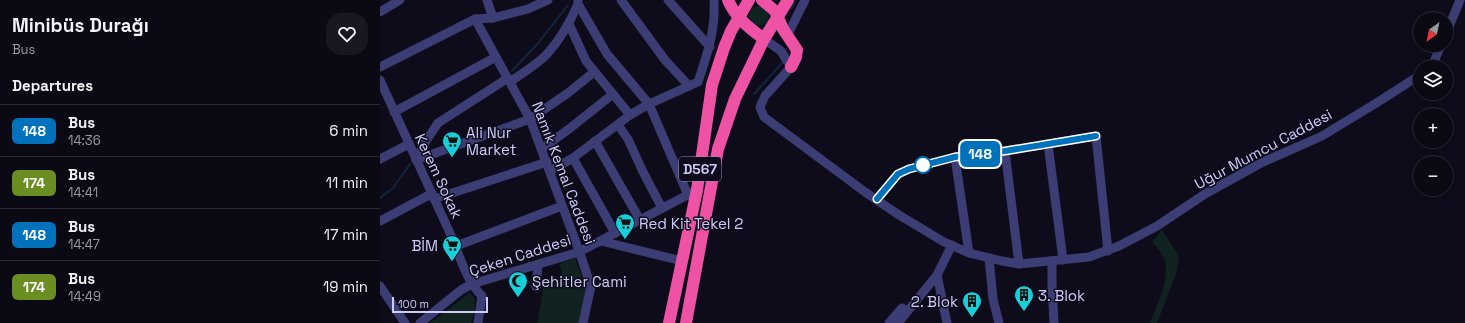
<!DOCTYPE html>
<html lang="en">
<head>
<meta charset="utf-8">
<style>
	:root { --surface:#0a0914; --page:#181722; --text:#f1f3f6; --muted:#999aa0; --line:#2a2a34 }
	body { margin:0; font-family:"Space Grotesk",sans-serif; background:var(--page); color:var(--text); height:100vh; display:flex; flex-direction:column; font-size:15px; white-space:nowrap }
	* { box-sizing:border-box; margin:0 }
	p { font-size:13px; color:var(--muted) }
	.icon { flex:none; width:22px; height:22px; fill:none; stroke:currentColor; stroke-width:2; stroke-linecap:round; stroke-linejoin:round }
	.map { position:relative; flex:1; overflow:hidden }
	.drawer { display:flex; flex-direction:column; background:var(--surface); width:380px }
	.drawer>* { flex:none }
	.badge { padding:0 8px; border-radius:6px; font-size:14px; line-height:26px }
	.needle { width:26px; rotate:213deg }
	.controls { position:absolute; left:1033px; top:12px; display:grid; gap:8px }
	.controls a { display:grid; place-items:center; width:40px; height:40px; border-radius:50%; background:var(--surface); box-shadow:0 2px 6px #0003,0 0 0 1px var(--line); font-size:20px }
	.scale { position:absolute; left:12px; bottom:10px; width:96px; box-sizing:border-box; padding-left:4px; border:2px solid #cecbf9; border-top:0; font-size:11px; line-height:14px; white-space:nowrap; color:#cecbf9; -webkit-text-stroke:3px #0e0c1a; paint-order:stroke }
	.map>.badge { position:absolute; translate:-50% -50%; box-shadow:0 0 0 2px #fff }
	h2 { padding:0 12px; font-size:15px; line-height:36px }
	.round { display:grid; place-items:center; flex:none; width:42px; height:42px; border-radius:16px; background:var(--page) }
	.overview { display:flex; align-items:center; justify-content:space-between; height:68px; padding:0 12px }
	h1 { font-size:19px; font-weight:700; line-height:30px }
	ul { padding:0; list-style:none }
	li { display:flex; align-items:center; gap:12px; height:52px; padding:0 12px; border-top:1px solid var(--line) }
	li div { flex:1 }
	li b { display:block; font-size:15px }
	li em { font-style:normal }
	li .badge { min-width:44px; font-weight:700; text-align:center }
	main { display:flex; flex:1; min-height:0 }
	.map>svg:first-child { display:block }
</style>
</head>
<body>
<main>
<section class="drawer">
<div class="overview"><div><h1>Minibüs Durağı</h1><p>Bus</p></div><a class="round"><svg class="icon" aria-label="heart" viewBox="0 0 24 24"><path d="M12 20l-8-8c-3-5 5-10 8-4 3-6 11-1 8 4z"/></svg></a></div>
<h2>Departures</h2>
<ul>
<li><span class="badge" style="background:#0072bc;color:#fff">148</span><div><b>Bus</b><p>14:36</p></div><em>6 min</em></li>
<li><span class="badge" style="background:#6b8e23;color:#fff">174</span><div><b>Bus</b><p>14:41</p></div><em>11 min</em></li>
<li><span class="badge" style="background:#0072bc;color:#fff">148</span><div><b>Bus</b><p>14:47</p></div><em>17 min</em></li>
<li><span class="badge" style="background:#6b8e23;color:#fff">174</span><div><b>Bus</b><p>14:49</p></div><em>19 min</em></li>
</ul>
</section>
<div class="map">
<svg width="1085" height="323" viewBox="0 0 1085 323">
	<rect width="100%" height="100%" fill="#0e0c1a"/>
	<g fill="#102321">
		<circle cx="379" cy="16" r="10"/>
		<path d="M782 230 799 256 796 274 777 323H770C777 304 790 281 785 260 783 254 776 247 772 242Z"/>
		<polygon points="195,258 206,288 199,323 155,323 158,322 164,281 183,278 180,264"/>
		<polygon points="90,293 95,299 94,316 91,323 50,323"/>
	</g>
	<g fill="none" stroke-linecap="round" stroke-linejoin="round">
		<g stroke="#12253d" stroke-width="2">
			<polyline points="411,9 416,0"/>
			<polyline points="132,71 159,42 188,5"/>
			<polyline points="374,94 402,63"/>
			<polyline points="0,198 13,188 30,164"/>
		</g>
		<g stroke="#3c3d74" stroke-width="9">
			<polyline points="107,0 113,18"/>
			<polyline points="198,0 198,4 227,54 269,104 308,195"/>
			<polyline points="241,0 285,60 309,86"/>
			<polyline points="288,0 330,47"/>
			<polyline points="0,12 20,0"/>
			<polyline points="95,19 150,119 198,248 211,286 203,323"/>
			<polyline points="189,24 206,61 250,115"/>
			<polyline points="408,34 425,0"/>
			<polyline points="1066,34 1080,0"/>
			<polyline points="384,39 401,51 411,67 385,96 380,107 384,117 485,192 519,215 564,242 589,253 622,261 639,264 709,257 739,246 777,226 825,194 881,163 942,136 998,102 1040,75"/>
			<polyline points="0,67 95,19 113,18 148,9 168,0"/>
			<polyline points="1050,67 1053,64 1061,45"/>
			<path d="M0 80C23 131 46 181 69 231 79 253 85 279 102 296L98 323"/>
			<path d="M130 82C142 73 157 65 167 54 180 40 190 22 198 4"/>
			<polyline points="14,112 116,57"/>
			<polyline points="238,125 248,139 263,172 282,208"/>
			<polyline points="215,141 260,220"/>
			<polyline points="668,144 683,260"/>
			<polyline points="161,149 189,129 233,94"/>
			<polyline points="625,151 639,264"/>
			<polyline points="575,157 589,253"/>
			<polyline points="193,158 235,233"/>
			<polyline points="0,159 29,144"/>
			<polyline points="36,160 150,119 188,93 214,72"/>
			<polyline points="36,160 46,141 58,123 128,78"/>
			<path d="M170 171 193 158 250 115 269 104 318 82C327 55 336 29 334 0"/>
			<polyline points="54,199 167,162"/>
			<polyline points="497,199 518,174 529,169 575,157 625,151 716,136 728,251"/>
			<polyline points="0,221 51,194"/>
			<polyline points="221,241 302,261"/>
			<polyline points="76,246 182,206"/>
			<polyline points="609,258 613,299 619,323"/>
			<polyline points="672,261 672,285 674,323"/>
			<polyline points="557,275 567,323"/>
			<polyline points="0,286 25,323"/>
			<polyline points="156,287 158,265"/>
			<polyline points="40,323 81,290 92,284 199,252 317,190"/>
			<polyline points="509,323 522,308"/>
			<polyline points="518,323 557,275 572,245"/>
		</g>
		<g stroke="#ed52a4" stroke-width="12">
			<path d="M348 0C355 17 369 28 384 39"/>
			<polyline points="382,0 395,11 403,29 417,50 416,57 411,67"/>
			<polyline points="289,323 317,190 332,85 344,48 351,31 369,0"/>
			<polyline points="306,323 338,149 355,99 384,39 408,0"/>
		</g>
	</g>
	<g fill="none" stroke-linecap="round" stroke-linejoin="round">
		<g stroke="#fff" stroke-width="9">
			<polyline id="line" points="497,199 518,174 529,169 575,157 625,151 716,136"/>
		</g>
		<use href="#line" stroke="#0072bc" stroke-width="6"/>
	</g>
	<defs>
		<g id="supermarket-pin" transform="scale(1)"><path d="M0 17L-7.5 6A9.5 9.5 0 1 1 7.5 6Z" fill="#17cfd9" stroke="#0e0c1a"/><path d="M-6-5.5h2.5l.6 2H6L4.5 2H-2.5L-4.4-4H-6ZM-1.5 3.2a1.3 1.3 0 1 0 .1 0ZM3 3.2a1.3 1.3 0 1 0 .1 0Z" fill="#111"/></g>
		<g id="mosque-pin" transform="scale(1)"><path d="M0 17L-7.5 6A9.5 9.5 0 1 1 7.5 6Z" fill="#17cfd9" stroke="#0e0c1a"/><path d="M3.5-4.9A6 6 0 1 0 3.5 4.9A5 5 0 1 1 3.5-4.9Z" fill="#111"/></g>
		<g id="building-pin" transform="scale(1)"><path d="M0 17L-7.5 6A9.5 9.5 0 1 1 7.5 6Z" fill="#17cfd9" stroke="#0e0c1a"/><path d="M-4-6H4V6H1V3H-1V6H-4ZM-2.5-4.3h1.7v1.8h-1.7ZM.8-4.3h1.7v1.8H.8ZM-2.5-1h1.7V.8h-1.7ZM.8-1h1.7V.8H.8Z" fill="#111"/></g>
	</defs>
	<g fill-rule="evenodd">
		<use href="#supermarket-pin" x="72" y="141"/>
		<use href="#supermarket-pin" x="245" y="223"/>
		<use href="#supermarket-pin" x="72" y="245"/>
		<use href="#mosque-pin" x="138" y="281"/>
		<use href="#building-pin" x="644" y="295"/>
		<use href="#building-pin" x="592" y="301"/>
	</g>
	<circle fill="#fff" stroke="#0072bc" stroke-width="2" cx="543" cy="165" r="8"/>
	<g text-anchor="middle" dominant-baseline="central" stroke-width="3" stroke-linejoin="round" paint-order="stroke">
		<rect fill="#0e0c1a" stroke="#9492b6" stroke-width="1" x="299" y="157" width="42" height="24" rx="3"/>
		<g font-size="14" font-weight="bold" fill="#cecbf9">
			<text x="320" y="169">D567</text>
		</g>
		<g font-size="15" fill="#cecbf9" stroke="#0e0c1a" text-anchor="start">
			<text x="86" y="132">Ali Nur<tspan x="86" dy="17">Market</tspan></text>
			<text x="259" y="223">Red Kit Tekel 2</text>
			<text x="58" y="245" text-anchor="end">BİM</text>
			<text x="152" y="281">Şehitler Cami</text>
			<text x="658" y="295">3. Blok</text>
			<text x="578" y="301" text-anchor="end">2. Blok</text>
		</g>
		<g font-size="15" fill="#cecbf9" stroke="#0e0c1a">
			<text transform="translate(883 149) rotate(-28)">Uğur Mumcu Caddesi</text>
			<text transform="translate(184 173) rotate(69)">Namık Kemal Caddesi</text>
			<text transform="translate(59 176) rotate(65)">Kerem Sokak</text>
			<text transform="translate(140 255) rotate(-18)">Çeken Caddesi</text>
		</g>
	</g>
</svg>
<div class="controls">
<a><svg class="needle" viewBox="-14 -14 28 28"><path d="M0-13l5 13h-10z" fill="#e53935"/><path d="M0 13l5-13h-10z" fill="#999aa0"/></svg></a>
<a><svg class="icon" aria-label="layers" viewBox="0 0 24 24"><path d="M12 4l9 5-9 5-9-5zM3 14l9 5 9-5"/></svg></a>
<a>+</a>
<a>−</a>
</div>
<div class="scale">100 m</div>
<b class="badge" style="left:600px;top:154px;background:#0072bc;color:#fff">148</b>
</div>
</main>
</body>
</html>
